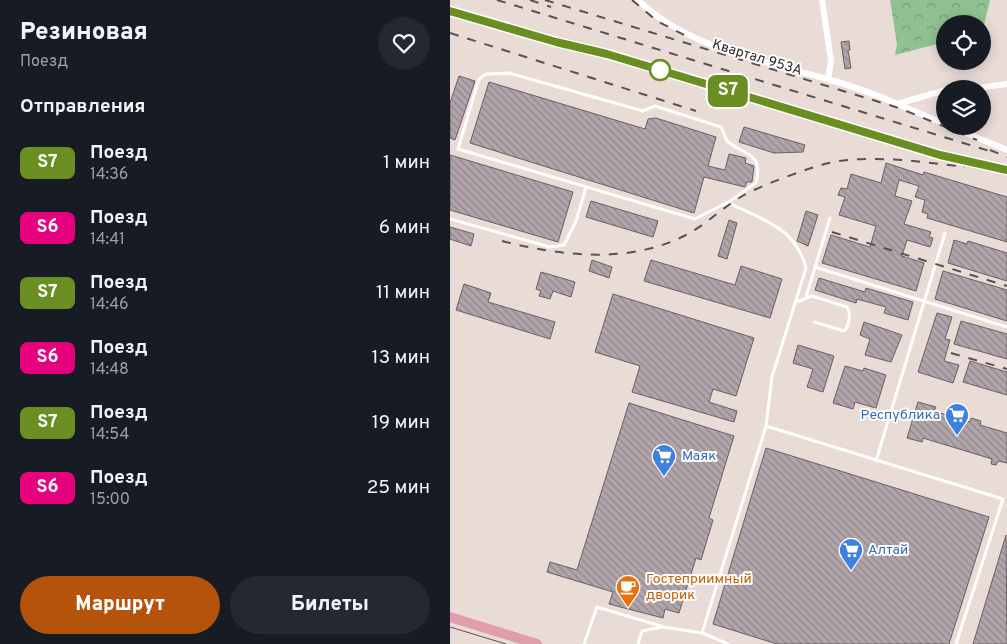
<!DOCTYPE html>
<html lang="ru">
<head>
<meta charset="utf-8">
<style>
	:root { --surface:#171b24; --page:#242831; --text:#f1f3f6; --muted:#9ea1a6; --accent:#b45309 }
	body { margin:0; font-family:Overpass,sans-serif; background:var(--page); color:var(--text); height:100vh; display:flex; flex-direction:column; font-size:19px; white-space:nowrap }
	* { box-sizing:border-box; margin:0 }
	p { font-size:16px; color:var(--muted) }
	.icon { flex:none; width:28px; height:28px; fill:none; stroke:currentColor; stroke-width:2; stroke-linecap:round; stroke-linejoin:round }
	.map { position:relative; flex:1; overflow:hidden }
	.sheet { display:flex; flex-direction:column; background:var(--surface); width:450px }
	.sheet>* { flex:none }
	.badge { padding:0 10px; border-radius:8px; font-size:18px; line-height:32px }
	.fabs { position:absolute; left:486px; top:15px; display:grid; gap:10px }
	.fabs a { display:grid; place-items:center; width:55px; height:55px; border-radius:50%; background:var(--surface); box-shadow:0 2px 12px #0003; font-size:25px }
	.map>.badge { position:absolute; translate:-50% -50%; box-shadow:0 0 0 2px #fff }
	h2 { padding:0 20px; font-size:19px; line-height:45px }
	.round { display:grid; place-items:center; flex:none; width:52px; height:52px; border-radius:26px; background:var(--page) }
	.head { display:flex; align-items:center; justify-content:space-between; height:85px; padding:0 20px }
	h1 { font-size:24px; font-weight:800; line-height:38px }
	.primary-button { display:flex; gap:10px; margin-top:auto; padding:10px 20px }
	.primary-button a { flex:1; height:58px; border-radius:30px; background:var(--accent); color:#fff; font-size:20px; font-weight:800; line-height:58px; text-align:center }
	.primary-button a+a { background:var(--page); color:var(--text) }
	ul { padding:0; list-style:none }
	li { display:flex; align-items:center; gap:15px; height:65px; padding:0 20px }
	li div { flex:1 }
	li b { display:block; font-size:19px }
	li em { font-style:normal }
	li .badge { min-width:55px; font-weight:700; text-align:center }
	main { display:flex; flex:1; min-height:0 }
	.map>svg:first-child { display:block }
</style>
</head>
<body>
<main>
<section class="sheet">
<div class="head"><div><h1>Резиновая</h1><p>Поезд</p></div><a class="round"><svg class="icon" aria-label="heart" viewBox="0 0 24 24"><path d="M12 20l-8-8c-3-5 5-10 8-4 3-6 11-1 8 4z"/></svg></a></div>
<h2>Отправления</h2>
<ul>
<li><span class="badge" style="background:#6b8e23;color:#fff">S7</span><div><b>Поезд</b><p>14:36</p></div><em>1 мин</em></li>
<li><span class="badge" style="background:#e6007e;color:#fff">S6</span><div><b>Поезд</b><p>14:41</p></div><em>6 мин</em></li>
<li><span class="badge" style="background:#6b8e23;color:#fff">S7</span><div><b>Поезд</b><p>14:46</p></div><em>11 мин</em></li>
<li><span class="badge" style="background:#e6007e;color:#fff">S6</span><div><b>Поезд</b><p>14:48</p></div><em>13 мин</em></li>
<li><span class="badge" style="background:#6b8e23;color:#fff">S7</span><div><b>Поезд</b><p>14:54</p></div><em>19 мин</em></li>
<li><span class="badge" style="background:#e6007e;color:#fff">S6</span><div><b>Поезд</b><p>15:00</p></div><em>25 мин</em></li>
</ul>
<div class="primary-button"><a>Маршрут</a><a>Билеты</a></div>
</section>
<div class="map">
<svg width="557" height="644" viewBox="0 0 557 644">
	<defs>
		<pattern id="forest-crowns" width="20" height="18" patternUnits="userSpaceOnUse" patternTransform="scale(1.25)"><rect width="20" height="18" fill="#90c192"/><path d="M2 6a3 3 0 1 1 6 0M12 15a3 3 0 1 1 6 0" fill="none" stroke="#769d77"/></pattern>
		<pattern id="building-back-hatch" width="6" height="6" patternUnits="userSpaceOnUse" patternTransform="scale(1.25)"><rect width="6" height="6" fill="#b0a5ab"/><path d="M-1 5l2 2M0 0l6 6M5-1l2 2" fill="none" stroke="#90868b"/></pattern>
	</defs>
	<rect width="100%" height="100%" fill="#e9dcd7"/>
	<polygon fill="url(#forest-crowns)" points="440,0 540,0 533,29 532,24 495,24 495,42 445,55 447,44"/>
	<g fill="url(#building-back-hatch)" stroke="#685e64">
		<polygon points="399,41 400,50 398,50 401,68 395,69 391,42"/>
		<polygon points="9,76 25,81 5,140 0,138 0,103"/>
		<polygon points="39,82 195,129 198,119 206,118 266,137 258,166 275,170 279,154 296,158 295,163 304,166 302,182 297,182 295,187 254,177 244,213 20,143"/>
		<polygon points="294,127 355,145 353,152 324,153 289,142"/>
		<polygon points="0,155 123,192 108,242 0,210"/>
		<polygon points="436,163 473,175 474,172 557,197 557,242 477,218 478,214 472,212 475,200 465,197 469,186 449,180 445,196 462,201 454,224 481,232 479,237 483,238 480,247 457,240 452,256 474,263 466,291 372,263 381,235 420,247 426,226 389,215 395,197 388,195 391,188 397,189 401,174 431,183"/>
		<polygon points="141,201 208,221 203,237 136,217"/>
		<polygon points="356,211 368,215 358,246 347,241"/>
		<polygon points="279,220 287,223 277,259 268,256"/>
		<polygon points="0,227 24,234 21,246 0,239"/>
		<polygon points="504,240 517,244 518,241 557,253 557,281 498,263"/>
		<polygon points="142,260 162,267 159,278 139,271"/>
		<polygon points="201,260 285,285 291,266 332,279 320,318 194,281"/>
		<polygon points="493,271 557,290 557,321 485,299"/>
		<polygon points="91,272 125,282 121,297 103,291 100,299 89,296 91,291 86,289"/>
		<polygon points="369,278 415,292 416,288 463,302 458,320 434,313 436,307 407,299 406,303 365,290"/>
		<polygon points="14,284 41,293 38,302 105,322 100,339 6,310"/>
		<polygon points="163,294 304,338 286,396 263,389 259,402 287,411 284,422 182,392 190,366 145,352"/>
		<polygon points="487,313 502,317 495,339 500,340 494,361 509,365 503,383 468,372"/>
		<polygon points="511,321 557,334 557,359 504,344"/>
		<polygon points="414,322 452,335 441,362 415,355 420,339 410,335"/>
		<polygon points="348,345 384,356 373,392 357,387 363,369 343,363"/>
		<polygon points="520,361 557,372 557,395 513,382"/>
		<polygon points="395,366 413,371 414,368 436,375 426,408 405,402 403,409 383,403"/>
		<polygon points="468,402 486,407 484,411 520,422 521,418 531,421 530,425 557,433 557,463 548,461 546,465 541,464 542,459 473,438 472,442 457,438"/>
		<polygon points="179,403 284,436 259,518 263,520 251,560 246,558 229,613 215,609 213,618 159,604 163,592 97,572 100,562 127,570"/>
		<polygon points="316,448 539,517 499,644 327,644 263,624"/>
		<polygon points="556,535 557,644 523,644"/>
	</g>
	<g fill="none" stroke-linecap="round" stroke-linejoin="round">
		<g stroke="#fff" stroke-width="3">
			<path d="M280 201 306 183C314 152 293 155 277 141L271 127 205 106 193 111 59 73 36 74 29 79 8 149 245 219 280 201 281 204C313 220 346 228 356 268L322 377 316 426"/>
			<polyline points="0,219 100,247 114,245 126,221 136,187"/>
			<polyline points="365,267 557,327"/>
			<polyline points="356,297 380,218"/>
			<path d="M346 302 362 296 397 307C401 313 400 325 394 331L364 322"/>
			<polyline points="426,461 495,233"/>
			<polyline points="252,633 316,426 553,499 506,644"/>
			<polyline points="134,644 147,607 214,627 252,633 278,644"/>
			<polyline points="188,644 192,631 212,627"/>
		</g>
		<g stroke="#fff" stroke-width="6">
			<path d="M188 0C240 49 311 60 377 79 418 90 456 108 495 124"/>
			<polyline points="372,0 381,61 378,79"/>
			<polyline points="503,89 509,89"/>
			<polyline points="519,89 557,84"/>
			<polyline points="447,104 495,90"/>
			<polyline points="499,126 557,150"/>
		</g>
		<polyline stroke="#e09ead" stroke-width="10" points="0,617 87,644"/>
		<polyline stroke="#58514f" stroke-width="1" points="0,627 56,644"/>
		<g stroke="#58514f" stroke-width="2" stroke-dasharray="9 9" stroke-linecap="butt">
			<polyline points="47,0 546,153"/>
			<polyline points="80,0 101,7"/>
			<polyline points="95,0 449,108 527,140"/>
			<polyline points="182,0 207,21 242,39"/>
			<polyline points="0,11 106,42 157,54 490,155 557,170"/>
			<polyline points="0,33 246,111"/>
			<polyline points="540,150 557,157"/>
			<polyline points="382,232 557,286"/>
			<path d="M52 241C110 256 179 264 234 236 256 225 273 207 294 195 312 185 358 168 379 163 419 154 474 162 515 167"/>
			<polyline points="501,353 557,369"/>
		</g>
	</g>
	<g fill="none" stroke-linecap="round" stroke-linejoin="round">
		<g stroke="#fff" stroke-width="11">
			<polyline id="line" points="0,11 106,42 157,54 490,155 557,170"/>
		</g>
		<use href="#line" stroke="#6b8e23" stroke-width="8"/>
	</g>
	<defs>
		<g id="supermarket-pin" transform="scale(1.25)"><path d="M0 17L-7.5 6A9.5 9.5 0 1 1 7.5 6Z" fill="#3f7fe0" stroke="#fff"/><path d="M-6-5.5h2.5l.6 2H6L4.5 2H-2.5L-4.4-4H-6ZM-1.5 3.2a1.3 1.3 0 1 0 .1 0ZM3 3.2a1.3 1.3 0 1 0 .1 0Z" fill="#fff"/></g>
		<g id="cafe-pin" transform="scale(1.25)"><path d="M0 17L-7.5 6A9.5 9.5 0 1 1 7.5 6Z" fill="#e8710a" stroke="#fff"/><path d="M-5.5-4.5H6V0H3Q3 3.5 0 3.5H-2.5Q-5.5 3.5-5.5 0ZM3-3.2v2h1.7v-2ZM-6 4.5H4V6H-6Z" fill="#fff"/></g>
	</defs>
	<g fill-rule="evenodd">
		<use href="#supermarket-pin" x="507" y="415"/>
		<use href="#supermarket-pin" x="214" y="456"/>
		<use href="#supermarket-pin" x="401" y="550"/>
		<use href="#cafe-pin" x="178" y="587"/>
	</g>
	<circle fill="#fff" stroke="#6b8e23" stroke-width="2.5" cx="210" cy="70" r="10"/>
	<g text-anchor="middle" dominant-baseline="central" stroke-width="4" stroke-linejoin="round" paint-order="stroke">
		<g font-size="14" fill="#2e2928" stroke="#fff">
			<text transform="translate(307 58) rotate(17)">Квартал 953А</text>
		</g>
		<g font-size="14" fill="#366cbe" stroke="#fff" text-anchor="start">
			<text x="490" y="415" text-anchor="end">Республика</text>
			<text x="232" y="456">Маяк</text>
			<text x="418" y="550">Алтай</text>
		</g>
		<g font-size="14" fill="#c56008" stroke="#fff" text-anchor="start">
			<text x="196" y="579">Гостеприимный<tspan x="196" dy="16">дворик</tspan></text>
		</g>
	</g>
</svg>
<div class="fabs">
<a><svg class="icon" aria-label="locate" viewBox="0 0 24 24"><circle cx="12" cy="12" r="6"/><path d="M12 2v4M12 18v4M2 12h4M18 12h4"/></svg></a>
<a><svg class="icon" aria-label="layers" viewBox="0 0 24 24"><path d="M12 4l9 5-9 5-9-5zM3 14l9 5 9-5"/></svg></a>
</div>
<b class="badge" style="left:278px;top:91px;background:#6b8e23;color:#fff">S7</b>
</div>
</main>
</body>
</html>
